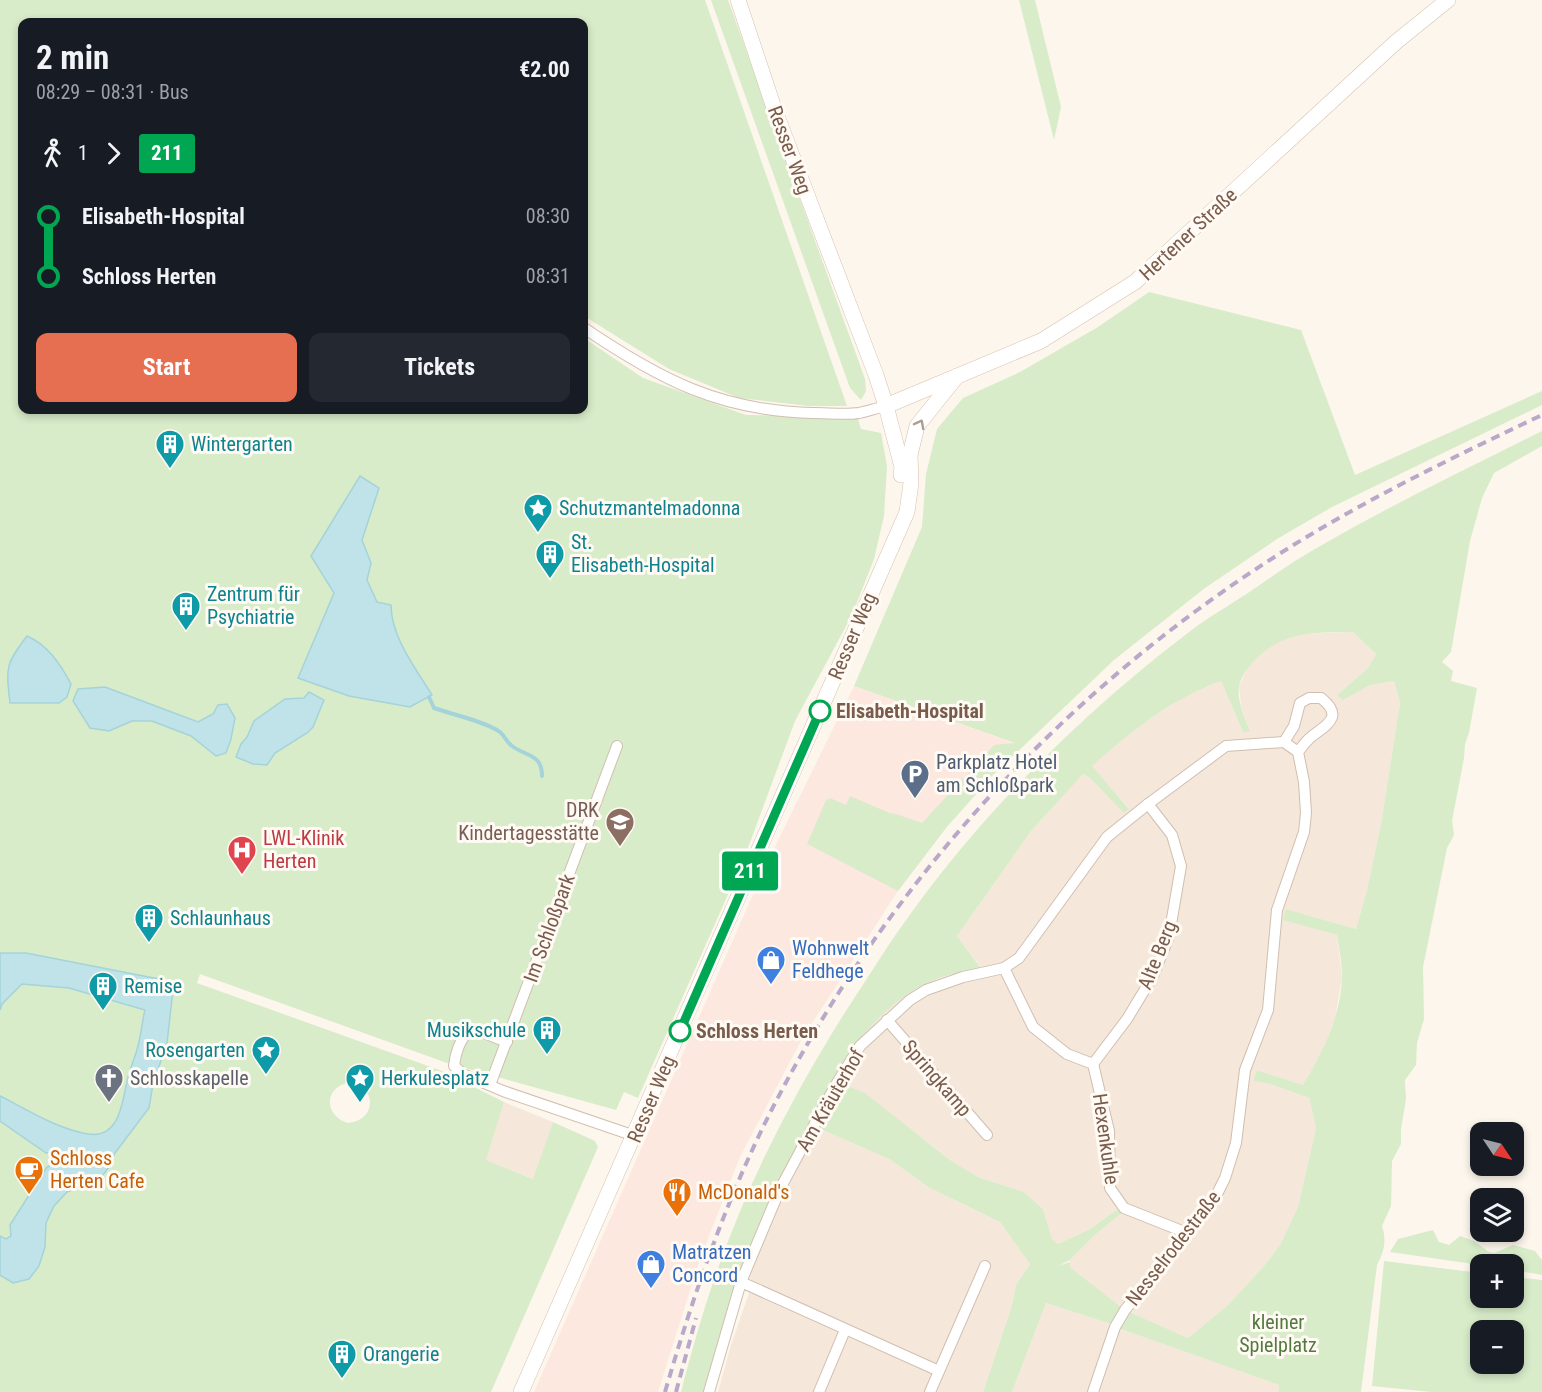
<!DOCTYPE html>
<html lang="en">
<head>
<meta charset="utf-8">
<style>
	:root { --surface:#171b24; --page:#242831; --text:#f1f3f6; --muted:#9ea1a6; --accent:#e76f51 }
	body { margin:0; font-family:"Roboto Condensed",sans-serif; background:var(--page); color:var(--text); height:100vh; display:flex; flex-direction:column; font-size:22px; white-space:nowrap }
	* { box-sizing:border-box; margin:0 }
	p { font-size:20px; color:var(--muted) }
	.icon { flex:none; width:33px; height:33px; fill:none; stroke:currentColor; stroke-width:2; stroke-linecap:round; stroke-linejoin:round }
	.map { position:relative; flex:1; overflow:hidden }
	.details { position:absolute; left:18px; top:18px; width:570px; height:396px; display:flex; flex-direction:column; background:var(--surface); border-radius:12px; box-shadow:0 3px 9px #0003 }
	.details>* { flex:none }
	.badge { padding:0 12px; border-radius:4px; font-size:21px; line-height:39px }
	.needle { width:39px; rotate:125deg }
	.fabs { position:absolute; left:1470px; top:1122px; display:grid; gap:12px }
	.fabs a { display:grid; place-items:center; width:54px; height:54px; border-radius:12px; background:var(--surface); box-shadow:0 3px 9px #0003; font-size:30px }
	.map>.badge { position:absolute; translate:-50% -50%; box-shadow:0 0 0 3px #fff }
	.legs { display:flex; align-items:center; gap:9px; height:66px; padding:0 18px; font-size:20px }
	.legs p { margin-inline-start:auto }
	.head { display:flex; align-items:center; justify-content:space-between; height:102px; padding:0 18px }
	h1 { font-size:33px; font-weight:700; line-height:45px }
	.button { display:flex; gap:12px; margin-top:auto; padding:12px 18px }
	.button a { flex:1; height:69px; border-radius:12px; background:var(--accent); color:#fff; font-size:24px; font-weight:700; line-height:69px; text-align:center }
	.button a+a { background:var(--page); color:var(--text) }
	ul { padding:0 18px; list-style:none }
	li { display:flex; align-items:center; gap:21px; height:60px; font-size:22px }
	li i { display:grid; place-items:center; width:9px; height:100%; margin:0 8px; background:currentColor }
	li i::after { content:''; width:15px; height:15px; margin:-8px; border:4px solid; border-radius:50%; background:var(--surface) }
	li p { margin-inline-start:auto }
	li:first-child i { background:linear-gradient(#0000 50%,currentColor 0) }
	li:last-child i { background:linear-gradient(currentColor 50%,#0000 0) }
	.map>svg:first-child { display:block }
</style>
</head>
<body>
<div class="map">
<svg width="1542" height="1392" viewBox="0 0 1542 1392">
	<rect width="100%" height="100%" fill="#fdf6ec"/>
	<g fill="#f5e8da">
		<polygon points="1353,632 1376,654 1368,668 1337,695 1343,699 1370,685 1394,681 1400,703 1381,824 1367,890 1356,929 1286,909 1284,920 1337,935 1342,977 1335,1018 1323,1052 1303,1085 1257,1070 1253,1081 1270,1084 1309,1098 1316,1128 1298,1207 1280,1245 1264,1266 1229,1304 1188,1338 1125,1310 1070,1267 1070,1260 1096,1234 1121,1214 1116,1210 1090,1229 1058,1244 1052,1240 1043,1209 1024,1192 978,1177 950,1160 929,1143 842,1084 861,1038 880,1015 900,998 925,983 981,967 957,936 1031,831 1076,781 1083,774 1090,778 1103,790 1129,808 1091,766 1135,729 1160,712 1194,691 1221,681 1243,732 1249,731 1241,706 1239,686 1248,667 1262,652 1286,637 1300,634"/>
		<polygon points="504,1102 553,1122 534,1179 485,1160"/>
		<polygon points="818,1128 889,1159 930,1188 1000,1222 1030,1264 1016,1285 1012,1305 983,1392 718,1392 731,1345 753,1282 749,1277 780,1203"/>
		<polygon points="1046,1303 1111,1324 1115,1327 1279,1385 1278,1392 1012,1392"/>
	</g>
	<polygon fill="#fde8e0" points="854,686 1017,744 992,767 898,891 803,1037 740,1157 700,1259 658,1392 534,1392 766,865"/>
	<g fill="#d8ecc9" fill-rule="evenodd">
		<path d="M0 0H705L847 406H809L739 398 669 369 584 316V22H22V410H584V338L643 378 746 415 857 416 861 429 881 433 887 466 884 516 874 559 852 615 795 721 745 856 638 1098 624 1092 616 1110 447 1063 200 974 197 983 442 1071 504 1102 486 1160 533 1179 553 1122 595 1141 598 1147 491 1392H0ZM350 1082C378 1087 376 1121 348 1123 323 1115 324 1087 350 1082Z"/>
		<polygon points="711,0 728,0 865,379 866,391 861,400 850,388"/>
		<polygon points="1019,0 1035,0 1061,107 1054,140"/>
		<polygon points="1149,292 1301,330 1355,475 1542,391 1542,405 1332,507 1277,539 1205,588 1114,660 993,775 946,828 898,891 807,844 826,800 830,798 846,805 850,796 892,814 893,813 922,823 994,745 1015,743 854,686 922,527 926,474 937,429 963,398 1020,372 1098,327"/>
		<path d="M1542 431V446L1494 473 1482 498 1470 541 1451 652 1442 662 1453 671 1451 681 1477 688 1469 733 1465 744 1464 758 1452 821 1454 835 1447 848 1423 967 1424 1019 1417 1043 1416 1065 1405 1080 1406 1099 1401 1129V1144L1392 1161 1391 1206 1382 1226C1387 1241 1384 1251 1377 1265L1361 1392H1278L1279 1385 1115 1327 1111 1324 1046 1303 1012 1392H983L1012 1305 1016 1285 1030 1264 1000 1222 930 1188 889 1159 818 1128 842 1084 865 1093 950 1160 978 1177 1024 1192 1043 1209 1052 1239 1058 1244 1090 1229 1116 1210 1122 1213 1096 1234 1070 1260 1058 1266 1070 1262V1267L1125 1310 1188 1338 1229 1304 1264 1266 1280 1245 1298 1207 1316 1128 1309 1098 1270 1084 1253 1081 1257 1070 1303 1085C1323 1052 1341 1016 1342 976 1342 963 1339 948 1337 935L1283 920 1286 909 1356 929 1367 890 1381 824 1395 735 1400 703 1394 681 1370 685 1343 700 1337 695 1368 668 1376 654 1353 632C1314 633 1284 630 1255 660 1248 667 1240 678 1239 687 1237 702 1245 718 1250 732H1243L1221 681C1169 700 1133 730 1092 766L1129 809 1124 813 1090 778 1083 774 1031 831 957 936 981 968C971 972 960 972 949 975 912 985 885 1009 861 1038L737 1280 703 1392H681C694 1342 708 1293 727 1244 763 1150 812 1061 868 977 881 957 894 936 909 916 987 807 1090 706 1197 626 1214 614 1231 604 1248 593 1270 578 1292 562 1315 549 1389 506 1466 469 1542 431Z"/>
		<polygon points="1433,1230 1439,1242 1449,1245 1460,1236 1474,1241 1489,1252 1494,1253 1513,1245 1535,1251 1542,1260 1542,1275 1514,1270 1514,1264 1480,1265 1390,1252 1398,1239"/>
		<path d="M1384 1261 1480 1273V1298H1514V1277L1542 1280V1392H1431L1372 1386ZM1480 1330H1514V1364H1480Z"/>
	</g>
	<g fill="#bfe3e8" stroke="#a5d3da" stroke-width="1.5">
		<path d="M360 476 379 488 362 540 371 563 367 580 377 602 391 605C391 637 416 669 432 695L410 707 349 696 298 678 334 593 311 556Z"/>
		<path d="M27 636C48 645 61 665 71 684L67 697 59 703H10C6 667 5 665 27 636Z"/>
		<polygon points="105,687 198,722 213,714 218,705 227,704 235,718 231,739 226,753 216,756 191,736 152,721 132,721 109,731 90,728 73,701 78,689"/>
		<polygon points="309,692 324,700 313,727 307,733 275,753 267,765 253,764 236,757 241,744 247,737 254,721 285,699 304,698"/>
		<path d="M0 953H26L164 980 173 990 167 1043 153 1084 149 1108 115 1153 109 1167 100 1179 67 1192 54 1206 46 1223 45 1247 39 1266 29 1279 13 1283 0 1275V1236L6 1239 11 1236 10 1225 47 1167 56 1164 59 1159 54 1152 46 1153 0 1121V1096C28 1110 57 1129 88 1134 120 1139 122 1102 127 1082 129 1070 135 1058 138 1046 141 1035 142 1022 145 1010L69 988 22 984 2 1004 0 1010Z"/>
	</g>
	<g fill="none" stroke-linecap="round" stroke-linejoin="round">
		<path stroke="#a5d3da" stroke-width="4" d="M429 697 434 708C451 714 487 722 500 732 505 736 507 743 512 746 527 757 542 754 542 776"/>
		<g stroke="#d1beb0" stroke-width="12">
			<g id="street">
				<path d="M584 328C659 379 720 411 813 413 828 413 845 415 859 413 868 411 877 408 886 406"/>
				<polyline points="1004,968 1033,1027 1067,1054 1093,1064 1109,1131 1110,1188 1124,1208 1187,1233"/>
				<polyline points="887,1020 987,1135"/>
				<path d="M507 1042 479 1031H469C460 1039 455 1054 454 1066L463 1074 503 1091 635 1136"/>
				<polyline points="1093,1064 1127,1019 1153,976 1169,936 1181,866 1172,835 1148,804"/>
				<polyline points="490,1085 617,746"/>
				<polyline points="741,1282 939,1371"/>
				<polyline points="709,1392 741,1282 780,1189 834,1088 860,1046 910,1000 926,990 963,977 1004,968 1019,958 1107,837 1148,804 1226,746 1284,742"/>
				<polyline points="819,1392 845,1330"/>
				<polyline points="930,1392 985,1266"/>
				<path d="M1093 1392 1115 1327 1125 1310 1214 1200 1225 1178 1236 1143 1245 1070 1268 1010 1277 910 1304 832 1306 813 1304 782 1298 752C1302 747 1306 741 1311 737 1326 725 1345 717 1321 698H1309L1300 703 1294 726 1284 742 1298 752"/>
			</g>
		</g>
		<g stroke="#d6c0b0" stroke-width="16">
			<g id="secondary">
				<polyline points="738,0 775,111 876,375 886,406 902,467 901,475"/>
				<polyline points="886,406 1041,341 1135,282 1396,42 1448,0"/>
				<polyline points="521,1392 907,512 911,483 910,455 917,426 957,376"/>
			</g>
		</g>
		<use href="#street" stroke="#fff" stroke-width="10"/>
		<use href="#secondary" stroke="#fff" stroke-width="15"/>
		<g stroke="#b9a8c9" stroke-width="4" stroke-dasharray="9 6" stroke-linecap="butt">
			<path d="M665 1392C693 1296 726 1200 771 1111 882 893 1050 706 1253 571 1344 510 1443 462 1542 415"/>
			<polyline points="676,1392 696,1318"/>
		</g>
	</g>
	<defs><path id="oneway-chevron" d="M-2-3.5L2.5 0L-2 3.5" fill="none" stroke-width="1.6" stroke-linecap="round" stroke-linejoin="round" transform="scale(1.5)"/></defs>
	<use stroke="#af9d94" href="#oneway-chevron" transform="translate(920 424) rotate(-62)"/>
	<g fill="none" stroke-linecap="round" stroke-linejoin="round">
		<g stroke="#fff" stroke-width="14">
			<polyline id="line-1" points="680,1031 820,711"/>
		</g>
		<use href="#line-1" stroke="#00a651" stroke-width="9"/>
	</g>
	<defs>
		<g id="building-pin" transform="scale(1.5)"><path d="M0 17L-7.5 6A9.5 9.5 0 1 1 7.5 6Z" fill="#0f9aa8" stroke="#fffaf3"/><path d="M-4-6H4V6H1V3H-1V6H-4ZM-2.5-4.3h1.7v1.8h-1.7ZM.8-4.3h1.7v1.8H.8ZM-2.5-1h1.7V.8h-1.7ZM.8-1h1.7V.8H.8Z" fill="#fff"/></g>
		<g id="sight-pin" transform="scale(1.5)"><path d="M0 17L-7.5 6A9.5 9.5 0 1 1 7.5 6Z" fill="#0f9aa8" stroke="#fffaf3"/><path d="M0-6L1.8-2.2L6-1.7L2.9 1.2L3.7 5.4L0 3.3L-3.7 5.4L-2.9 1.2L-6-1.7L-1.8-2.2Z" fill="#fff"/></g>
		<g id="parking-pin" transform="scale(1.5)"><path d="M0 17L-7.5 6A9.5 9.5 0 1 1 7.5 6Z" fill="#5c6f8a" stroke="#fffaf3"/><path d="M-3.5-5.5H1a3.5 3.5 0 0 1 0 7H-1V5.5H-3.5ZM-1-3.4V-.6H.8a1.4 1.4 0 0 0 0-2.8Z" fill="#fff"/></g>
		<g id="school-pin" transform="scale(1.5)"><path d="M0 17L-7.5 6A9.5 9.5 0 1 1 7.5 6Z" fill="#8d6e63" stroke="#fffaf3"/><path d="M0-5L7-2L0 1L-7-2ZM-4 1L0 2.5L4 1V4Q0 6-4 4Z" fill="#fff"/></g>
		<g id="hospital-pin" transform="scale(1.5)"><path d="M0 17L-7.5 6A9.5 9.5 0 1 1 7.5 6Z" fill="#e0444e" stroke="#fffaf3"/><path d="M-5-5h3v3.5h4V-5h3V5h-3V1.5h-4V5h-3Z" fill="#fff"/></g>
		<g id="shop-pin" transform="scale(1.5)"><path d="M0 17L-7.5 6A9.5 9.5 0 1 1 7.5 6Z" fill="#3f7fe0" stroke="#fffaf3"/><path d="M-5-2.5h2.3a2.7 3.5 0 0 1 5.4 0H5L5.5 6h-11ZM-1.5-2.5h3a1.5 2.3 0 0 0-3 0Z" fill="#fff"/></g>
		<g id="church-pin" transform="scale(1.5)"><path d="M0 17L-7.5 6A9.5 9.5 0 1 1 7.5 6Z" fill="#6b7280" stroke="#fffaf3"/><path d="M-1.2-6h2.4v3.5h3.3v2.4h-3.3V6h-2.4V-.1h-3.3v-2.4h3.3Z" fill="#fff"/></g>
		<g id="cafe-pin" transform="scale(1.5)"><path d="M0 17L-7.5 6A9.5 9.5 0 1 1 7.5 6Z" fill="#e8710a" stroke="#fffaf3"/><path d="M-5.5-4.5H6V0H3Q3 3.5 0 3.5H-2.5Q-5.5 3.5-5.5 0ZM3-3.2v2h1.7v-2ZM-6 4.5H4V6H-6Z" fill="#fff"/></g>
		<g id="restaurant-pin" transform="scale(1.5)"><path d="M0 17L-7.5 6A9.5 9.5 0 1 1 7.5 6Z" fill="#e8710a" stroke="#fffaf3"/><path d="M-5-6h1v4h1v-4h1v4h1v-4h1v5L-1.5 .5V6h-2V.5L-5-1ZM5-6V6H3V1.5H1.5Q1.5-4 5-6Z" fill="#fff"/></g>
	</defs>
	<g fill-rule="evenodd">
		<use href="#building-pin" x="170" y="444"/>
		<use href="#sight-pin" x="538" y="508"/>
		<use href="#building-pin" x="550" y="554"/>
		<use href="#building-pin" x="186" y="606"/>
		<use href="#parking-pin" x="915" y="774"/>
		<use href="#school-pin" x="620" y="822"/>
		<use href="#hospital-pin" x="242" y="850"/>
		<use href="#building-pin" x="149" y="918"/>
		<use href="#shop-pin" x="771" y="960"/>
		<use href="#building-pin" x="103" y="986"/>
		<use href="#building-pin" x="547" y="1030"/>
		<use href="#sight-pin" x="266" y="1050"/>
		<use href="#church-pin" x="109" y="1078"/>
		<use href="#sight-pin" x="360" y="1078"/>
		<use href="#cafe-pin" x="29" y="1170"/>
		<use href="#restaurant-pin" x="677" y="1192"/>
		<use href="#shop-pin" x="651" y="1264"/>
		<use href="#building-pin" x="342" y="1354"/>
	</g>
	<g fill="#fff" stroke="#00a651" stroke-width="3">
		<circle cx="820" cy="711" r="10"/>
		<circle cx="680" cy="1031" r="10"/>
	</g>
	<g text-anchor="middle" dominant-baseline="central" stroke-width="6" stroke-linejoin="round" paint-order="stroke">
		<g font-size="20" fill="#7a5c4d" stroke="#fffaf3">
			<text transform="translate(790 150) rotate(70)">Resser Weg</text>
			<text transform="translate(1188 234) rotate(-43)">Hertener Straße</text>
			<text transform="translate(852 636) rotate(-67)">Resser Weg</text>
			<text transform="translate(549 928) rotate(-70)">Im Schloßpark</text>
			<text transform="translate(1157 955) rotate(-68)">Alte Berg</text>
			<text transform="translate(937 1078) rotate(49)">Springkamp</text>
			<text transform="translate(651 1099) rotate(-67)">Resser Weg</text>
			<text transform="translate(830 1100) rotate(-60)">Am Kräuterhof</text>
			<text transform="translate(1106 1139) rotate(82)">Hexenkuhle</text>
			<text transform="translate(1173 1248) rotate(-52)">Nesselrodestraße</text>
		</g>
		<g font-size="20" fill="#0d838f" stroke="#fffaf3" text-anchor="start">
			<text x="191" y="444">Wintergarten</text>
			<text x="559" y="508">Schutzmantelmadonna</text>
			<text x="571" y="542">St.<tspan x="571" dy="23">Elisabeth-Hospital</tspan></text>
			<text x="207" y="594">Zentrum für<tspan x="207" dy="23">Psychiatrie</tspan></text>
			<text x="170" y="918">Schlaunhaus</text>
			<text x="124" y="986">Remise</text>
			<text x="526" y="1030" text-anchor="end">Musikschule</text>
			<text x="245" y="1050" text-anchor="end">Rosengarten</text>
			<text x="381" y="1078">Herkulesplatz</text>
			<text x="363" y="1354">Orangerie</text>
		</g>
		<g font-size="20" font-weight="bold" fill="#7a5c4d" stroke="#fffaf3" text-anchor="start">
			<text x="836" y="711">Elisabeth-Hospital</text>
			<text x="696" y="1031">Schloss Herten</text>
		</g>
		<g font-size="20" fill="#4e5e75" stroke="#fffaf3" text-anchor="start">
			<text x="936" y="762">Parkplatz Hotel<tspan x="936" dy="23">am Schloßpark</tspan></text>
		</g>
		<g font-size="20" fill="#785e54" stroke="#fffaf3" text-anchor="end">
			<text x="599" y="810">DRK<tspan x="599" dy="23">Kindertagesstätte</tspan></text>
		</g>
		<g font-size="20" fill="#be3a42" stroke="#fffaf3" text-anchor="start">
			<text x="263" y="838">LWL-Klinik<tspan x="263" dy="23">Herten</tspan></text>
		</g>
		<g font-size="20" fill="#366cbe" stroke="#fffaf3" text-anchor="start">
			<text x="792" y="948">Wohnwelt<tspan x="792" dy="23">Feldhege</tspan></text>
			<text x="672" y="1252">Matratzen<tspan x="672" dy="23">Concord</tspan></text>
		</g>
		<g font-size="20" fill="#5b616d" stroke="#fffaf3" text-anchor="start">
			<text x="130" y="1078">Schlosskapelle</text>
		</g>
		<g font-size="20" fill="#c56008" stroke="#fffaf3" text-anchor="start">
			<text x="50" y="1158">Schloss<tspan x="50" dy="23">Herten Cafe</tspan></text>
			<text x="698" y="1192">McDonald's</text>
		</g>
		<g font-size="20" fill="#537a41" stroke="#fffaf3">
			<text x="1278" y="1322">kleiner<tspan x="1278" dy="23">Spielplatz</tspan></text>
		</g>
	</g>
</svg>
<div class="fabs">
<a><svg class="needle" viewBox="-14 -14 28 28"><path d="M0-13l5 13h-10z" fill="#e53935"/><path d="M0 13l5-13h-10z" fill="#9ea1a6"/></svg></a>
<a><svg class="icon" aria-label="layers" viewBox="0 0 24 24"><path d="M12 4l9 5-9 5-9-5zM3 14l9 5 9-5"/></svg></a>
<a>+</a>
<a>−</a>
</div>
<b class="badge" style="left:750px;top:871px;background:#00a651;color:#fff">211</b>
<section class="details">
<div class="head"><div><h1>2 min</h1><p>08:29 – 08:31 · Bus</p></div><b>€2.00</b></div>
<div class="legs"><svg class="icon" aria-label="walk" viewBox="0 0 24 24"><circle cx="13" cy="4" r="2"/><path d="M13 8l-2 6 4 7M11 14l-3 7M7 12l3-4h3l4 4"/></svg>1<svg class="icon" aria-label="forward" viewBox="0 0 24 24"><path d="M9 5l7 7-7 7"/></svg><b class="badge" style="background:#00a651;color:#fff">211</b></div>
<ul>
<li><i style="color:#00a651"></i><b>Elisabeth-Hospital</b><p>08:30</p></li>
<li><i style="color:#00a651"></i><b>Schloss Herten</b><p>08:31</p></li>
</ul>
<div class="button"><a>Start</a><a>Tickets</a></div>
</section>
</div>
</body>
</html>
